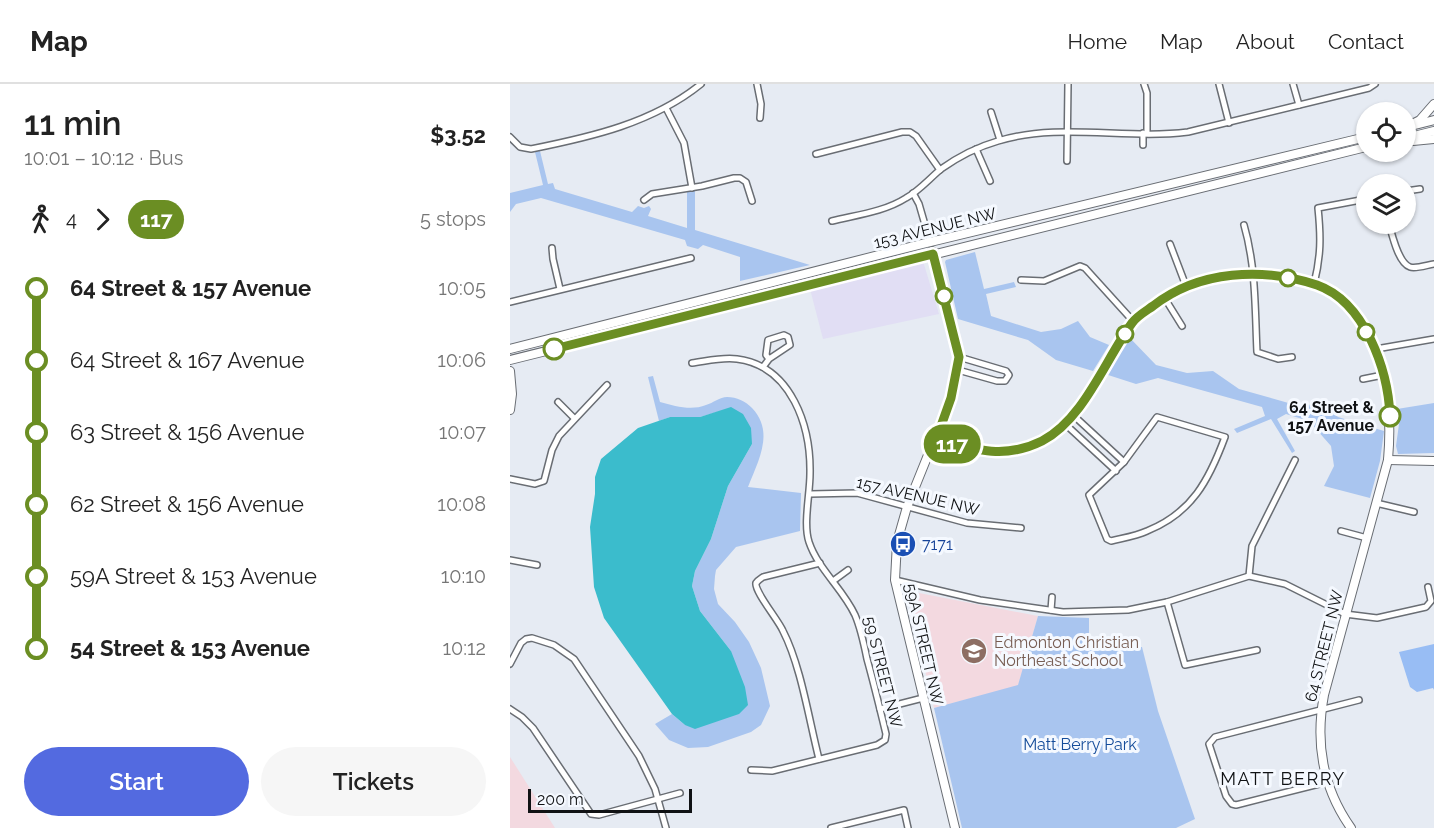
<!DOCTYPE html>
<html lang="en">
<head>
<meta charset="utf-8">
<style>
	:root { --surface:#fff; --page:#f6f6f6; --text:#222; --muted:#767676; --line:#e0e0e0; --accent:#536ae0 }
	body { margin:0; font-family:Raleway,sans-serif; background:var(--page); color:var(--text); height:100vh; display:flex; flex-direction:column; font-size:22px; white-space:nowrap }
	* { box-sizing:border-box; margin:0 }
	p { font-size:20px; color:var(--muted) }
	.icon { flex:none; width:33px; height:33px; fill:none; stroke:currentColor; stroke-width:2; stroke-linecap:round; stroke-linejoin:round }
	.map { position:relative; flex:1; overflow:hidden }
	.panel { display:flex; flex-direction:column; background:var(--surface); width:510px }
	.panel>* { flex:none }
	.badge { padding:0 12px; border-radius:20px; font-size:21px; line-height:39px }
	.tools { position:absolute; left:846px; top:18px; display:grid; gap:12px }
	.tools a { display:grid; place-items:center; width:60px; height:60px; border-radius:50%; background:var(--surface); box-shadow:0 2px 4px #0004; font-size:30px }
	.scale { position:absolute; left:18px; bottom:15px; width:164px; box-sizing:border-box; padding-left:6px; border:3px solid #101214; border-top:0; font-size:16px; line-height:21px; white-space:nowrap; color:#101214; -webkit-text-stroke:4px #f5f9ff; paint-order:stroke }
	.map>.badge { position:absolute; translate:-50% -50%; box-shadow:0 0 0 3px #fff }
	.legs { display:flex; align-items:center; gap:9px; height:66px; padding:0 24px; font-size:20px }
	.legs p { margin-inline-start:auto }
	.overview { display:flex; align-items:center; justify-content:space-between; height:102px; padding:0 24px }
	h1 { font-size:33px; font-weight:600; line-height:45px }
	.action { display:flex; gap:12px; margin-top:auto; padding:12px 24px }
	.action a { flex:1; height:69px; border-radius:36px; background:var(--accent); color:#fff; font-size:24px; font-weight:600; line-height:69px; text-align:center }
	.action a+a { background:var(--page); color:var(--text) }
	ul { padding:0 24px; list-style:none }
	li { display:flex; align-items:center; gap:21px; height:72px; font-size:22px }
	li i { display:grid; place-items:center; width:9px; height:100%; margin:0 8px; background:currentColor }
	li i::after { content:''; width:15px; height:15px; margin:-8px; border:4px solid; border-radius:50%; background:var(--surface) }
	li p { margin-inline-start:auto }
	li:first-child i { background:linear-gradient(#0000 50%,currentColor 0) }
	li:last-child i { background:linear-gradient(currentColor 50%,#0000 0) }
	header { display:flex; align-items:center; gap:36px; box-sizing:border-box; height:84px; padding:0 30px; background:var(--surface); border-bottom:2px solid var(--line) }
	header strong { font-size:28px }
	nav { display:flex; gap:33px; margin-inline-start:auto; font-size:21px }
	main { display:flex; flex:1; min-height:0 }
	.map>svg:first-child { display:block }
</style>
</head>
<body>
<header>
<strong>Map</strong>
<nav><a>Home</a><a>Map</a><a>About</a><a>Contact</a></nav>
</header>
<main>
<section class="panel">
<div class="overview"><div><h1>11 min</h1><p>10:01 – 10:12 · Bus</p></div><b>$3.52</b></div>
<div class="legs"><svg class="icon" aria-label="walk" viewBox="0 0 24 24"><circle cx="13" cy="4" r="2"/><path d="M13 8l-2 6 4 7M11 14l-3 7M7 12l3-4h3l4 4"/></svg>4<svg class="icon" aria-label="forward" viewBox="0 0 24 24"><path d="M9 5l7 7-7 7"/></svg><b class="badge" style="background:#6b8e23;color:#fff">117</b><p>5 stops</p></div>
<ul>
<li><i style="color:#6b8e23"></i><b>64 Street &amp; 157 Avenue</b><p>10:05</p></li>
<li><i style="color:#6b8e23"></i><span>64 Street &amp; 167 Avenue</span><p>10:06</p></li>
<li><i style="color:#6b8e23"></i><span>63 Street &amp; 156 Avenue</span><p>10:07</p></li>
<li><i style="color:#6b8e23"></i><span>62 Street &amp; 156 Avenue</span><p>10:08</p></li>
<li><i style="color:#6b8e23"></i><span>59A Street &amp; 153 Avenue</span><p>10:10</p></li>
<li><i style="color:#6b8e23"></i><b>54 Street &amp; 153 Avenue</b><p>10:12</p></li>
</ul>
<div class="action"><a>Start</a><a>Tickets</a></div>
</section>
<div class="map">
<svg width="924" height="744" viewBox="0 0 924 744">
	<rect width="100%" height="100%" fill="#e6ebf3"/>
	<polygon fill="#e1def4" points="413,177 429,230 313,255 300,205"/>
	<g fill="#f3d9e0">
		<polygon points="409,509 528,532 508,602 424,624 399,519 401,513"/>
		<polygon points="0,673 45,744 0,744"/>
	</g>
	<g fill="#a9c5ef">
		<polygon points="30,67 38,100 43,99 45,105 122,128 128,122 134,124 139,122 141,125 138,132 177,144 177,107 185,106 185,146 300,181 230,197 230,173 193,161 188,165 177,162 175,156 31,114 6,120 0,128 0,109 33,101 25,68"/>
		<polygon points="465,168 474,205 504,198 506,203 476,210 481,232 531,248 551,245 568,237 580,253 599,261 583,287 546,276 518,256 448,235 435,178 436,176"/>
		<polygon points="619,253 646,281 677,289 703,287 729,305 789,322 811,319 828,333 874,347 870,377 860,414 814,402 824,382 821,362 799,337 776,330 767,335 785,367 782,369 761,335 727,349 724,345 755,332 752,323 648,294 626,300 595,290"/>
		<path d="M143 292 150 318C165 322 181 327 196 321 203 319 210 313 217 313 227 313 235 317 242 324 265 348 248 377 238 403L291 409 290 447 226 463 206 486 205 492 204 505 208 520 225 538 239 558 251 584 260 622 251 641 241 648 198 663 178 664 159 656 145 640 162 630 175 641 221 567 190 527 182 502 185 487 201 455 218 402 242 360 221 324 190 333H160L149 337 138 293Z"/>
		<polygon points="924,319 924,369 888,370 886,362 889,340 887,339 887,325"/>
		<polygon points="528,532 579,534 579,564 632,563 648,627 685,735 666,744 452,744 424,624 508,601"/>
	</g>
	<polygon fill="#98bdf4" points="924,560 924,606 923,604 907,608 900,603 889,568"/>
	<polygon fill="#3bbccc" points="221,323 233,330 241,344 242,360 218,402 201,455 185,487 182,502 190,527 221,567 235,603 238,621 229,630 185,645 175,641 162,630 94,534 84,503 80,443 85,410 85,393 91,375 128,344 160,333 190,333"/>
	<g fill="none" stroke-linecap="round" stroke-linejoin="round">
		<g stroke="#696d73" stroke-width="8">
			<g id="street">
				<polyline points="247,0 251,20 250,34"/>
				<polyline points="634,0 637,9 637,49"/>
				<polyline points="709,0 719,39"/>
				<polyline points="783,0 789,21"/>
				<polyline points="156,24 174,59 182,104"/>
				<polyline points="481,28 490,56"/>
				<path d="M0 53 10 63 21 65C81 53 143 39 191 0"/>
				<polyline points="633,61 633,49"/>
				<polyline points="466,65 480,97"/>
				<polyline points="306,70 392,48 400,48 406,52 430,86"/>
				<polyline points="557,77 558,0"/>
				<polyline points="896,107 910,105"/>
				<polyline points="403,109 409,120 420,158"/>
				<polyline points="134,116 142,110 192,102 224,94 230,94 236,98 242,117"/>
				<path d="M322 137C346 131 374 128 396 114 409 107 419 95 431 85 448 73 467 63 488 57 550 38 615 56 678 48L859 4 865 0"/>
				<path d="M879 140C882 150 888 179 900 183 906 185 917 181 924 180"/>
				<path d="M734 141C746 182 745 226 747 268L768 275 782 273"/>
				<polyline points="660,160 676,202"/>
				<polyline points="42,164 43,175 50,205"/>
				<polyline points="511,196 534,197 570,182 575,184 623,237"/>
				<path d="M804 200C811 172 811 153 808 124L856 115"/>
				<polyline points="654,213 672,242"/>
				<polyline points="0,218 181,174"/>
				<polyline points="866,265 924,255"/>
				<path d="M182 279C197 277 212 273 227 275 282 282 301 343 300 390 300 410 293 440 299 458 308 485 333 505 345 531 351 545 354 560 357 575 364 600 370 625 376 650L375 656 367 661 262 687 241 686"/>
				<polyline points="253,283 259,275 280,261 278,253 274,251 258,256 256,271 259,275"/>
				<polyline points="448,286 487,297 495,297 499,291 496,287 449,273"/>
				<polyline points="853,295 873,291"/>
				<polyline points="48,318 64,334"/>
				<polyline points="563,331 614,378"/>
				<path d="M647 333 715 353C699 396 682 429 637 447 626 452 613 454 601 457L597 455 579 411 614 378Z"/>
				<polyline points="554,339 606,387"/>
				<polyline points="0,395 25,400 34,397 42,366 49,352 97,301"/>
				<polyline points="300,410 347,409 457,439 511,444"/>
				<polyline points="866,419 904,428"/>
				<polyline points="831,447 857,454"/>
				<polyline points="0,476 27,481"/>
				<polyline points="739,492 742,462 785,376"/>
				<polyline points="385,496 470,516 553,528 618,526 657,518 739,492 775,500 835,530 867,534 916,523 921,517 918,503"/>
				<polyline points="323,497 338,486"/>
				<polyline points="657,518 675,581 747,566"/>
				<polyline points="541,526 542,513"/>
				<polyline points="0,580 11,559 16,555 22,554 44,561 64,575 129,672 145,705 156,744"/>
				<polyline points="0,625 12,633 23,644 81,730 89,731 170,709"/>
				<polyline points="370,625 413,614"/>
				<path d="M309 675C299 636 291 582 273 547 269 537 244 507 246 499 248 496 250 495 253 493L310 479"/>
				<polyline points="817,698 726,721 722,720 716,712 699,660 705,653 849,616"/>
				<polyline points="321,744 394,726 398,744"/>
			</g>
		</g>
		<g stroke="#696d73" stroke-width="10">
			<g id="secondary">
				<polyline points="905,41 924,36"/>
				<polyline points="896,43 910,36 924,20"/>
				<polyline points="896,54 924,47"/>
				<polyline points="903,57 924,55"/>
				<polyline points="422,167 448,264 448,286 441,314 397,423 387,458 385,496 445,744"/>
				<polyline points="0,265 412,160 856,53"/>
				<polyline points="0,276 856,63"/>
				<polyline points="0,287 2,310 0,326"/>
				<path d="M426 356C464 365 495 376 532 356 553 345 569 324 581 304 595 282 607 258 623 238 637 220 674 201 696 195 709 191 724 191 737 190 765 188 806 196 828 213 875 252 883 319 878 376L814 611C805 659 812 703 841 744"/>
				<polyline points="878,376 924,377"/>
			</g>
		</g>
		<use href="#street" stroke="#fff" stroke-width="5"/>
		<use href="#secondary" stroke="#fff" stroke-width="8"/>
	</g>
	<g fill="none" stroke-linecap="round" stroke-linejoin="round">
		<g stroke="#fff" stroke-width="14">
			<path id="line-1" d="M44 265 423 170 449 273 441 314 426 356C465 365 494 376 532 357 574 335 595 276 622 239 627 232 636 227 643 222 689 186 753 183 807 201 855 218 878 286 880 332"/>
		</g>
		<use href="#line-1" stroke="#6b8e23" stroke-width="9"/>
	</g>
	<defs>
		<g id="bus-disc" transform="scale(1.35)"><circle r="9.5" fill="#1a4fb4" stroke="#f5f9ff"/><path d="M-5-6H5V4H4V6H2V4H-2V6H-4V4H-5ZM-3.5-4V0h7V-4ZM-3.5 1.2v1.5H-2V1.2ZM2 1.2v1.5H3.5V1.2Z" fill="#fff"/></g>
		<g id="school-disc" transform="scale(1.35)"><circle r="9.5" fill="#8d6e63" stroke="#f5f9ff"/><path d="M0-5L7-2L0 1L-7-2ZM-4 1L0 2.5L4 1V4Q0 6-4 4Z" fill="#fff"/></g>
	</defs>
	<g fill-rule="evenodd">
		<use href="#bus-disc" x="393" y="460"/>
		<use href="#school-disc" x="464" y="567"/>
	</g>
	<g fill="#fff" stroke="#6b8e23" stroke-width="3">
		<circle cx="778" cy="194" r="8"/>
		<circle cx="434" cy="212" r="8"/>
		<circle cx="856" cy="248" r="8"/>
		<circle cx="615" cy="250" r="8"/>
		<circle cx="44" cy="265" r="10"/>
		<circle cx="880" cy="332" r="10"/>
	</g>
	<g text-anchor="middle" dominant-baseline="central" stroke-width="6" stroke-linejoin="round" paint-order="stroke">
		<g font-size="16" fill="#101214" stroke="#f5f9ff">
			<text transform="translate(425 144) rotate(-14)">153 AVENUE NW</text>
			<text transform="translate(408 412) rotate(13)">157 AVENUE NW</text>
			<text transform="translate(414 560) rotate(77)">59A STREET NW</text>
			<text transform="translate(814 562) rotate(-76)">64 STREET NW</text>
			<text transform="translate(373 588) rotate(76)">59 STREET NW</text>
		</g>
		<g font-size="16" font-weight="bold" fill="#101214" stroke="#f5f9ff" text-anchor="end">
			<text x="864" y="323">64 Street &amp;<tspan x="864" dy="18">157 Avenue</tspan></text>
		</g>
		<g font-size="16" fill="#164399" stroke="#f5f9ff" text-anchor="start">
			<text x="412" y="460">7171</text>
		</g>
		<g font-size="16" fill="#785e54" stroke="#f5f9ff" text-anchor="start">
			<text x="484" y="558">Edmonton Christian<tspan x="484" dy="18">Northeast School</tspan></text>
		</g>
		<g font-size="16" fill="#144c9a" stroke="#f5f9ff">
			<text x="570" y="660">Matt Berry Park</text>
		</g>
		<g font-size="18" letter-spacing="1.5" fill="#101214" stroke="#f5f9ff">
			<text x="773" y="694">MATT BERRY</text>
		</g>
	</g>
</svg>
<div class="tools">
<a><svg class="icon" aria-label="locate" viewBox="0 0 24 24"><circle cx="12" cy="12" r="6"/><path d="M12 2v4M12 18v4M2 12h4M18 12h4"/></svg></a>
<a><svg class="icon" aria-label="layers" viewBox="0 0 24 24"><path d="M12 4l9 5-9 5-9-5zM3 14l9 5 9-5"/></svg></a>
</div>
<div class="scale">200 m</div>
<b class="badge" style="left:442px;top:360px;background:#6b8e23;color:#fff">117</b>
</div>
</main>
</body>
</html>
